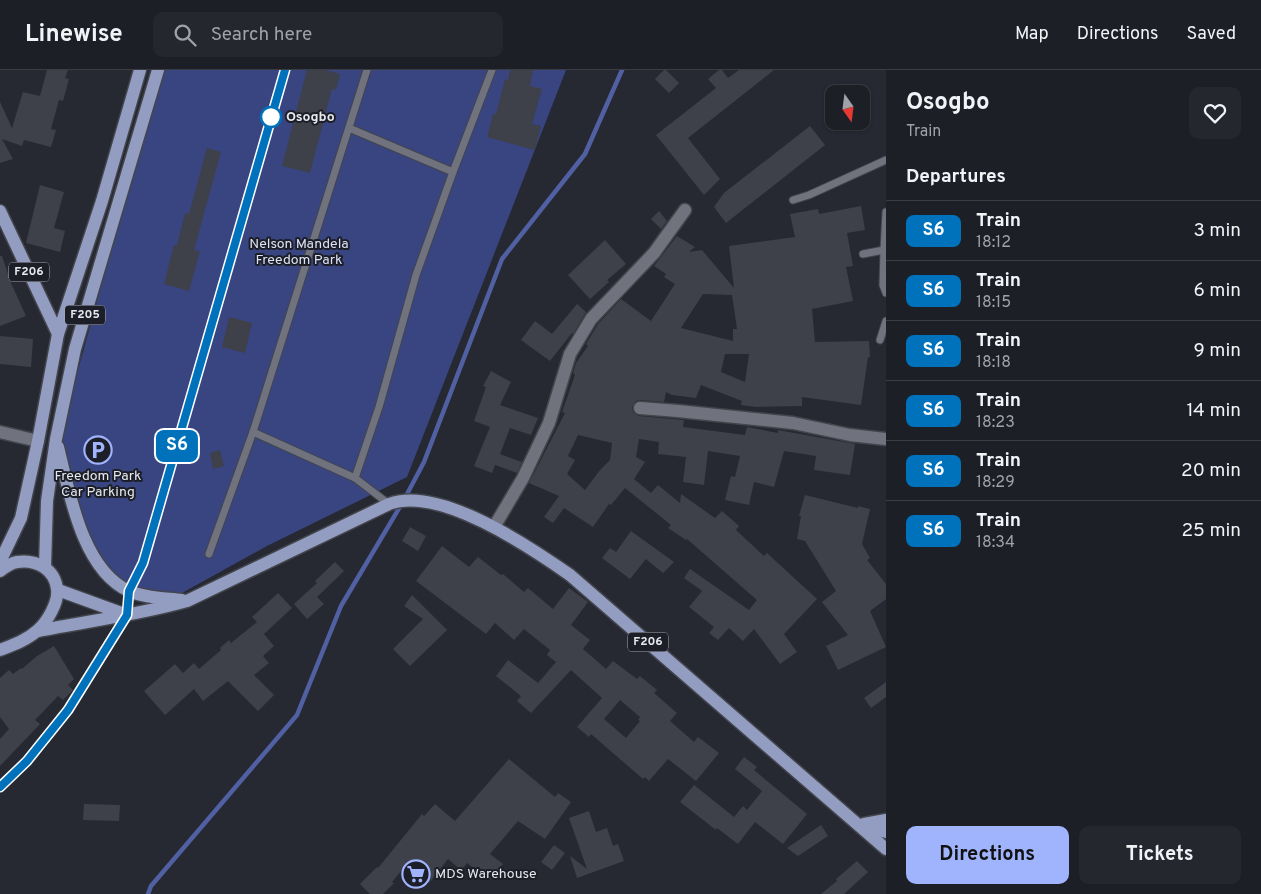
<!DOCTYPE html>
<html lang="en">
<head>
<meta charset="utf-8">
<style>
	:root { --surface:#1c1f26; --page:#25272e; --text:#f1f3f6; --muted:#a0a2a7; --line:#3a3d43; --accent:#a0b3fd }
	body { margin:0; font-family:Overpass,sans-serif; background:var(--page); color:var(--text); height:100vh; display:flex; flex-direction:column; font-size:19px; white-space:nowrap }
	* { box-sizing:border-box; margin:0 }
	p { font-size:16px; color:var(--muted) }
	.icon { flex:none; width:28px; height:28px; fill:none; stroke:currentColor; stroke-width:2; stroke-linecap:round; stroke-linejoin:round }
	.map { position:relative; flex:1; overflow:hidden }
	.sheet { display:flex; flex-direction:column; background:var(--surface); width:375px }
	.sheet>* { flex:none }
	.badge { padding:0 10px; border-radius:8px; font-size:18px; line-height:32px }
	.needle { width:32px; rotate:166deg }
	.tools { position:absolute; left:825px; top:15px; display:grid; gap:10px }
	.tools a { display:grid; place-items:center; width:45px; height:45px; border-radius:10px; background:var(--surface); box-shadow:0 1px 4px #0004,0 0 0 1px var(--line); font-size:25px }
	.map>.badge { position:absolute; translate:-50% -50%; box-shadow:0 0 0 2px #fff }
	h2 { padding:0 20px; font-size:19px; line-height:45px }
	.round { display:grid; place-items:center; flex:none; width:52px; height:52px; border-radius:10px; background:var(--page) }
	.head { display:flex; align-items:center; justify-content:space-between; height:85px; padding:0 20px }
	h1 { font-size:24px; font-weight:700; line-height:38px }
	.action { display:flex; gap:10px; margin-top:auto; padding:10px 20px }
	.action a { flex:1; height:58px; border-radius:10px; background:var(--accent); color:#111; font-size:20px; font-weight:700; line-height:58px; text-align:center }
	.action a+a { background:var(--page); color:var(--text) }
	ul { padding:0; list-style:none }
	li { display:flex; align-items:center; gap:15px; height:60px; padding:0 20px; border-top:1px solid var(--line) }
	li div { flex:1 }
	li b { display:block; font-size:19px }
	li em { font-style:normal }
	li .badge { min-width:55px; font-weight:700; text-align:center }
	header { display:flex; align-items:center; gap:30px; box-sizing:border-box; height:70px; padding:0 25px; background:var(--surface); border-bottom:1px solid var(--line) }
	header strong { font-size:24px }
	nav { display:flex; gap:28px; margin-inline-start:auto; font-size:18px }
	.search { width:350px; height:45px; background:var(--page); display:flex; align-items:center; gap:12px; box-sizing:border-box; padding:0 18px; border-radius:10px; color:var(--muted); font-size:19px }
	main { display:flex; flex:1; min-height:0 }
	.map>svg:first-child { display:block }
</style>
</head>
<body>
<header>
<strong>Linewise</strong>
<div class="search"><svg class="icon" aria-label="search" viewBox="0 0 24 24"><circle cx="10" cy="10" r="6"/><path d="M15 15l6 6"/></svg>Search here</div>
<nav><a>Map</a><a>Directions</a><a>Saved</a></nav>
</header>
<main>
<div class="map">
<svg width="886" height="824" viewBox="0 0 886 824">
	<rect width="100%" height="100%" fill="#262932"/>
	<polygon fill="#394580" points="161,0 566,0 407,407 267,476 155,538 114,521 77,448 60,365"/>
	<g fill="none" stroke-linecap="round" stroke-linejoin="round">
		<g stroke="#5160a3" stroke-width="4.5">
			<polyline points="405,428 424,392 502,189 585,84 622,0"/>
			<polyline points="148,824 151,816 297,645 341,536 401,435"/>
		</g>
	</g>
	<g fill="#3e404a" fill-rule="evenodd">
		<polygon points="47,0 68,0 65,8 69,9 63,31 59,30 51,59 56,60 51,77 24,70 22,76 2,69 13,89 0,93 0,32 12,58 23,22 40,26"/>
		<polygon points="307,0 325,0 340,4 336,20 332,19 310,103 282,96"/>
		<polygon points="510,0 533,0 530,16 542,19 532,54 541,56 535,80 487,67 493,44 496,44 505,9 508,10"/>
		<polygon points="664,0 666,0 679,13 669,23 655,9"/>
		<polygon points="719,0 722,0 728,8 739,0 774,0 688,68 720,109 704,125 656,65 716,18 708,9"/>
		<polygon points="810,56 825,75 726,153 714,137 724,123"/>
		<polygon points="207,78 221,82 194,180 200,181 189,221 164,214 174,175 177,175 185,143 189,144"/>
		<polygon points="40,115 64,122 54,158 65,161 60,182 26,173"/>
		<path d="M861 136 865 160 847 163 853 196 846 197 853 231 812 239 815 272 869 271 870 287H868L861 335 802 327V336L756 337 741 335 742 331 701 315 696 328 672 325 666 322 664 332 640 330 636 331 632 337 633 342 639 346 684 350 683 357 745 365 747 357 778 363V360L855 374 850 405 814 400 816 386 784 381 774 417 754 412 749 435 725 430 731 406 735 407 740 386 708 381 704 415 683 412 686 387 658 384 659 372 639 369 636 387 645 392 634 409 651 423 658 415 680 433 681 424 715 448 722 441 739 456 736 460 764 486 767 483 817 529 784 564 797 582 780 594 754 559 743 571 729 558 718 570 709 563 714 557 689 537 702 521 684 508 690 499 749 540 757 530 687 469 686 470 668 458 671 455 625 418 611 435 609 434 593 457 564 438 553 453 544 447 559 426 529 413 565 343 562 342 575 305 573 303 576 293 588 276 586 274 598 254 621 229 651 251 675 214 664 207 666 204 654 196 677 166 695 177 689 182 702 180 734 218 729 176 795 167 790 144 818 139 819 144ZM703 224 732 225 737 259H733V271L681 258ZM725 284H749L745 312 721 302ZM578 365 612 373 610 390 600 400 585 420 567 404 575 390 568 386Z"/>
		<polygon points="659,141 667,151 661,159 651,149"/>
		<polygon points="605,170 626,194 607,210 609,212 590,229 568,205"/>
		<polygon points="0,186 2,186 11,213 26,246 0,256"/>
		<polygon points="577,234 586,242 573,264 572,263 550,291 521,270 535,251 552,264"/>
		<polygon points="229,247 252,253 245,283 222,277"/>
		<polygon points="0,266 33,269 31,297 0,294"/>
		<polygon points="491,301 511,312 500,335 538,348 531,365 510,358 500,384 522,392 517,403 495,395 492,403 474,396 490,357 474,351 486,317 483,316"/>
		<polygon points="220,380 224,396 213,399 210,383"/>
		<polygon points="805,425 858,438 858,436 870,439 862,474 870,488 867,490 886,514 886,529 870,541 886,577 838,600 826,576 848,565 822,532 836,521 805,471 797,469 801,446 799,446"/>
		<polygon points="410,457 426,466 418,481 402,471"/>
		<polygon points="631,461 674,492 663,503 646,489 630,509 602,488 610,478 616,482"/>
		<path d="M442 476 469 497 478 487 501 505 503 504 524 522 528 518 553 539 569 518 588 532 571 555 590 570 583 579 606 599 613 591 637 609 640 606 657 620 654 623 677 643 670 651 694 672 698 667 719 683 696 711 668 689 649 711 645 707 643 709 591 664 589 667 577 657 602 628 571 600 531 643 517 631 521 626 496 606 508 590 538 613 556 592 547 585 550 580 524 559 514 570 495 553 486 564 416 511ZM620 630 640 647 638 650 640 651 626 668 604 649Z"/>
		<polygon points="335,492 344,501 317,527 324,534 307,549 294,534 317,513 315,511"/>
		<polygon points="278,523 292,538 264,564 274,576 263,586 269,593 254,605 274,625 258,641 228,611 203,631 194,619 165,645 144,621 175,594 183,603 194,593 199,599 221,580 220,578 229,570 231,573 257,552 252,547"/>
		<polygon points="412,525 447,560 410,596 393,579 423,549 404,536"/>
		<polygon points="54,576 74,609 68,615 73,620 63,630 58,626 35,650 40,654 0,696 0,669 9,659 0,647 0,608 9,600 13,604 21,598 22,599 37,586"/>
		<polygon points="886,612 886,627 871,638 864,628"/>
		<polygon points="744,687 757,697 754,700 807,744 783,774 755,752 738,774 717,758 716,760 680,732 694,715 734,747 743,736 747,740 762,721 735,699"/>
		<polygon points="509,689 555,727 558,723 571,732 545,769 518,751 490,784 503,794 490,810 467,793 461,800 448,789 429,813 406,795 392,812 394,813 383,824 370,824 360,814 377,797 378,798 422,744 424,746 435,734 455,751"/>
		<polygon points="84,734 120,735 119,751 83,750"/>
		<polygon points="589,741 596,762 607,758 613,776 618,774 624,791 577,808 570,786 587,799 569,748"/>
		<polygon points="821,755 828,766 798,786 787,778"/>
		<polygon points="554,775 565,783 552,800 541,792"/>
		<polygon points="857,791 868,802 844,824 821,824 837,811 836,809"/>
	</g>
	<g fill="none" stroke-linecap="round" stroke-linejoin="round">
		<g stroke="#43454c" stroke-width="9">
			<g id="service">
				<polyline points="349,58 453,102"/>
				<polyline points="793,130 809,125 886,90"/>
				<polyline points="884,180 883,215 886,223"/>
				<polyline points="863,184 884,180 886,142"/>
				<polyline points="880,270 886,251"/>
				<polyline points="253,362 355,408 389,434"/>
				<polyline points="355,408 379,337 416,205 453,102 492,0"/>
				<polyline points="209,484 253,362 367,0"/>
			</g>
		</g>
		<g stroke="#43454c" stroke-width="15">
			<g id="minor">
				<polyline points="640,338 678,341 793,353 850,365 886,369"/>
				<polyline points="0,362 38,371"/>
				<polyline points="494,457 523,408 549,353 570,284 591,249 654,183 685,140"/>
			</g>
		</g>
		<g stroke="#43454c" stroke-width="15">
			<g id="primary">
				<polyline points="0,141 58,264"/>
				<path d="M58 377C69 421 82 500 129 521 145 528 165 528 182 530"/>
				<polyline points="0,492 21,448 38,371 58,264 102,131 140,0"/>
				<polyline points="45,496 47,431 56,369 75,279 158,0"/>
				<path d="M0 501C5 497 11 493 17 492 36 489 55 499 57 519 59 532 47 552 38 560 27 570 13 575 0 580"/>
				<polyline points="58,520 124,544"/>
				<path d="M38 561C88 551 138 545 187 531L389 434C439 415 530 477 570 505L886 779"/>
				<polyline points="864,754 886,750"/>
				<polyline points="862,756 886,762"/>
			</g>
		</g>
		<use href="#service" stroke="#70737d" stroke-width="7"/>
		<use href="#minor" stroke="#70737d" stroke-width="12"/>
		<use href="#primary" stroke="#939dc1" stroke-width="12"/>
		<polyline stroke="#91939a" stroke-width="4" points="0,717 27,691 69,640 127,545 129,521 143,493 285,0"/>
	</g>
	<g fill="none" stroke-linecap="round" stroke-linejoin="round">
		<g stroke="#fff" stroke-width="11">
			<polyline id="line" points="0,717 27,691 68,640 127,545 129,521 143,493 285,0"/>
		</g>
		<use href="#line" stroke="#0072bc" stroke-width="8"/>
	</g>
	<defs>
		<g id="parking-ring" transform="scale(1.4375)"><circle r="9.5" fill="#1c1f28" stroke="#a0b3fd" stroke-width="1.5"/><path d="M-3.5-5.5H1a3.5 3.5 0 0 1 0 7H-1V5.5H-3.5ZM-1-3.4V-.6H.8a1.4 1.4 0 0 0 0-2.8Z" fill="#a0b3fd"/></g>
		<g id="supermarket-ring" transform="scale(1.4375)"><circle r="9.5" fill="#1c1f28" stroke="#a0b3fd" stroke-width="1.5"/><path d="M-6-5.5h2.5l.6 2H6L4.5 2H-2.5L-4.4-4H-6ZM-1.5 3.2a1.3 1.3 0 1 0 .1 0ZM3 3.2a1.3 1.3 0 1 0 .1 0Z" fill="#a0b3fd"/></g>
	</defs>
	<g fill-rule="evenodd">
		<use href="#parking-ring" x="98" y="380"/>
		<use href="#supermarket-ring" x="416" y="804"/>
	</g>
	<circle fill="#fff" stroke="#0072bc" stroke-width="2.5" cx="271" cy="47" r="10"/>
	<g text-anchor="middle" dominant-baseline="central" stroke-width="4" stroke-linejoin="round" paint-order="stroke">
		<g fill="#1c1f28" stroke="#a9acb3" stroke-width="1">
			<rect x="9" y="192.5" width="40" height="19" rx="4"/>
			<rect x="65" y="235.5" width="40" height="19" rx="4"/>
			<rect x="628" y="562.5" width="40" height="19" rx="4"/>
		</g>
		<g font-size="12" font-weight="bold" fill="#e6e8ee">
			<text x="29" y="202">F206</text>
			<text x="85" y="245">F205</text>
			<text x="648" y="572">F206</text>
		</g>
		<g font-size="14" font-weight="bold" fill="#e6e8ee" stroke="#1c1f28" text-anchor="start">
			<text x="286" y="47">Osogbo</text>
		</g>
		<g font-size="14" fill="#dce1f5" stroke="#1c1f28">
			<text x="299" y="174">Nelson Mandela<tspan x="299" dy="16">Freedom Park</tspan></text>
		</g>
		<g font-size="14" fill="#e6e8ee" stroke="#1c1f28">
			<text x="98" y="406">Freedom Park<tspan x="98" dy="16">Car Parking</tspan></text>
			<text x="435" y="804" text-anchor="start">MDS Warehouse</text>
		</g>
	</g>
</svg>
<div class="tools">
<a><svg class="needle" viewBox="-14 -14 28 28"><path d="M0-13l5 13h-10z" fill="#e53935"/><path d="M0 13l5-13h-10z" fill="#a0a2a7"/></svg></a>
</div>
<b class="badge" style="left:177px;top:376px;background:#0072bc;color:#fff">S6</b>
</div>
<section class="sheet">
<div class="head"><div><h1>Osogbo</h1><p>Train</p></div><a class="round"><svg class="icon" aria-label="heart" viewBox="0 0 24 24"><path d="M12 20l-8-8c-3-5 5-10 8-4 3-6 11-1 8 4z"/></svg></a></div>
<h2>Departures</h2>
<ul>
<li><span class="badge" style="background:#0072bc;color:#fff">S6</span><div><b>Train</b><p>18:12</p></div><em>3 min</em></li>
<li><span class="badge" style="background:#0072bc;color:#fff">S6</span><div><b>Train</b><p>18:15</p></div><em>6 min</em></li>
<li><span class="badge" style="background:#0072bc;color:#fff">S6</span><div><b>Train</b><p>18:18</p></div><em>9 min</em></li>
<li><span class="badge" style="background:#0072bc;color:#fff">S6</span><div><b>Train</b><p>18:23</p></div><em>14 min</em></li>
<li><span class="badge" style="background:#0072bc;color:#fff">S6</span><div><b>Train</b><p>18:29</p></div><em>20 min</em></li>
<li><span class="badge" style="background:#0072bc;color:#fff">S6</span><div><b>Train</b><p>18:34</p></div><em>25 min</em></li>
</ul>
<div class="action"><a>Directions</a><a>Tickets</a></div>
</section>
</main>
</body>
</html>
